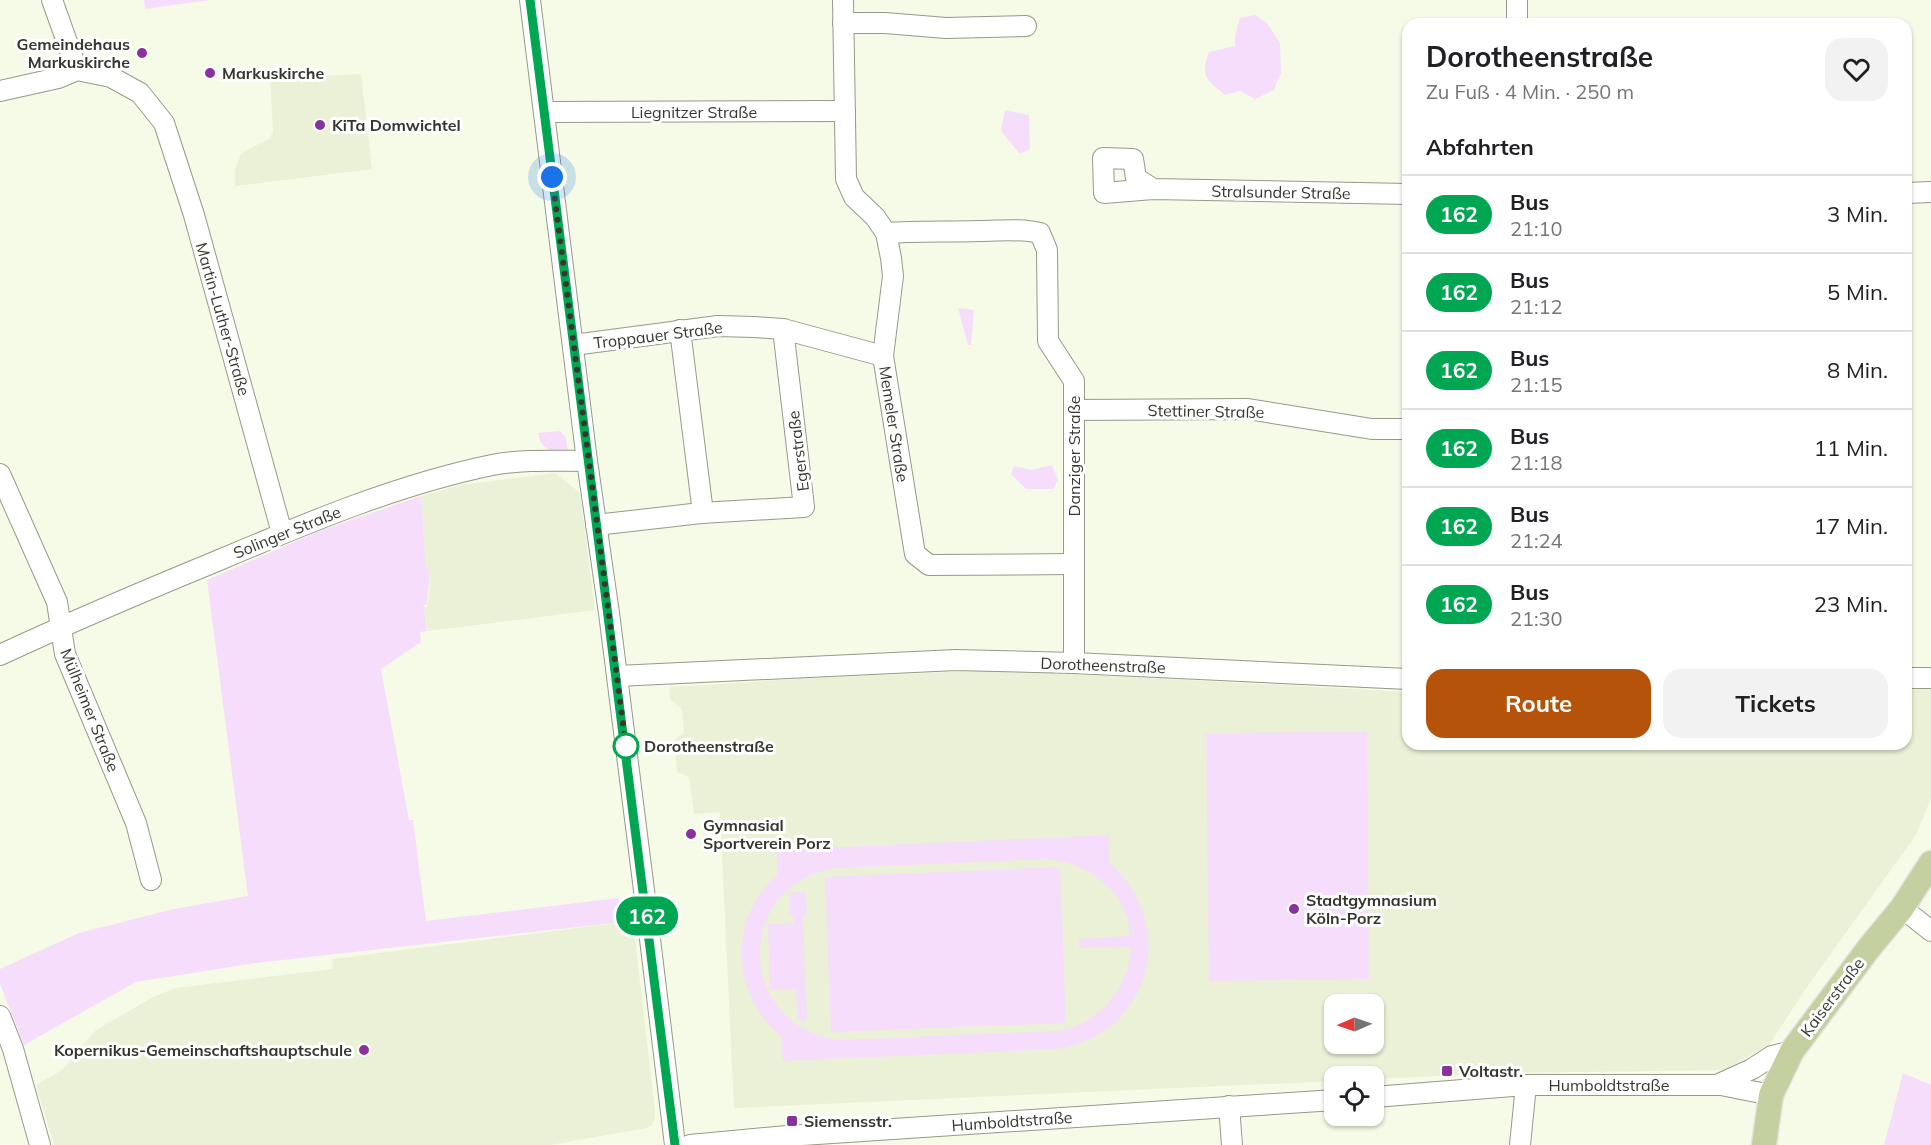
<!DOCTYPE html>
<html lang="de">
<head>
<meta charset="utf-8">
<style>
	:root { --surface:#fff; --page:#f2f2f2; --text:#202124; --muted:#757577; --line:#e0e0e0; --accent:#b45309 }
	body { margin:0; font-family:Mulish,sans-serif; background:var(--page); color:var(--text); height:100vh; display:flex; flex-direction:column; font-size:22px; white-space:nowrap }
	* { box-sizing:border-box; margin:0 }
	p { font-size:20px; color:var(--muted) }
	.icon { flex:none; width:33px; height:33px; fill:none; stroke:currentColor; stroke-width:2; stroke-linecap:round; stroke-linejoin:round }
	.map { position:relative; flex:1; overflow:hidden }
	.panel { position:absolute; left:1402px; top:18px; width:510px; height:732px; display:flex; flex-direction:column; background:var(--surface); border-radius:18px; box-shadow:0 2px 4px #0004 }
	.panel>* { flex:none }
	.badge { padding:0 12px; border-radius:20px; font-size:21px; line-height:39px }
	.needle { width:39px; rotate:268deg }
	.tools { position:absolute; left:1324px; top:994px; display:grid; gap:12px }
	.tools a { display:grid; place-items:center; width:60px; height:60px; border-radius:12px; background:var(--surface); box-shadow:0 2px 4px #0004; font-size:30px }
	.you { position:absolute; width:30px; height:30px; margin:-15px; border:4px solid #fff; border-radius:50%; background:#1a73e8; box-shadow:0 0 0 9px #1a73e833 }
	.map>.badge { position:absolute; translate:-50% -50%; box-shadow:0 0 0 3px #fff }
	h2 { padding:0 24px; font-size:22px; line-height:54px }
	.round { display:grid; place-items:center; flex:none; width:63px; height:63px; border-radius:18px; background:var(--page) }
	.summary { display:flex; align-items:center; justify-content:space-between; height:102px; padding:0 24px }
	h1 { font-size:28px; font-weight:700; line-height:45px }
	.button { display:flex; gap:12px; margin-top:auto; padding:12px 24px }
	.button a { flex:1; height:69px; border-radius:18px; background:var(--accent); color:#fff; font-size:24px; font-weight:700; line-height:69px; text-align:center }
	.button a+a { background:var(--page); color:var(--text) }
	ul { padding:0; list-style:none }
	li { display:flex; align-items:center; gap:18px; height:78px; padding:0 24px; border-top:2px solid var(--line) }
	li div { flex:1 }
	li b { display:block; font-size:22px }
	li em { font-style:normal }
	li .badge { min-width:66px; font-weight:700; text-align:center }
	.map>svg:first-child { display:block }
</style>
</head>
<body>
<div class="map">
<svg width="1931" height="1145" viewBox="0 0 1931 1145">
	<rect width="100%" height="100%" fill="#f5fbe7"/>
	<g fill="#eaf1d6" fill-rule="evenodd">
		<polygon points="284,71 285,78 361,74 372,169 235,186 235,168 241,155 245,151 269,139 273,132 270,72"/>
		<polygon points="555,473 580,493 595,610 428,631 424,607 427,607 429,596 430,572 426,569 421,496 461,485"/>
		<path d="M998 670 1408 692V744H1906L1907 690 1931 689V798L1916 835 1809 984 1769 1045 1724 1070 1507 1073 1374 1079V1077H1335V1081L734 1108 720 812 694 814 689 777 677 772 674 740 684 733 682 710 670 699V687L814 678ZM1335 1005H1374V1044H1335Z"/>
		<polygon points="633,921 655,1110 655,1119 652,1125 647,1128 550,1145 54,1145 36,1085 62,1070 96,1030 155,996 176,988 333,969 332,959"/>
	</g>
	<g fill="#f6ddfc" fill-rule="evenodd">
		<polygon points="144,0 211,0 145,9"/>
		<path d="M1255 15 1267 23 1280 43 1281 73 1274 90 1255 99 1240 91 1225 95C1206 79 1200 77 1209 52L1235 46V35L1240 18Z"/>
		<polygon points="1005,110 1029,115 1030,149 1020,154 1001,131"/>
		<polygon points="958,308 974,310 971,345 968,345"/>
		<polygon points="560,431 566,437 568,452 553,454 541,443 538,433"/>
		<polygon points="1052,465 1058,480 1053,489 1026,489 1011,474 1014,466 1031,470"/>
		<polygon points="421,496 426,568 430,571 427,604 424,605 427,631 420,632 421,642 381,669 409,820 413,820 426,921 619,898 623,922 256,963 136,982 24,1045 0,984 0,969 79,933 174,909 248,896 207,580 322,530"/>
		<polygon points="1367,732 1369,979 1209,981 1206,733"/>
		<path d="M1109 835 1110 863C1179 925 1152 1033 1058 1049L783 1061 781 1036C743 1006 730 950 753 906 759 894 768 884 778 874L777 850ZM1047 859C1088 862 1129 893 1130 936L1079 939V948L1131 947C1129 990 1098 1025 1055 1031L841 1040C735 1029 732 882 838 868Z"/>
		<polygon points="1060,867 1066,1023 831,1032 825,877"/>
		<polygon points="805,892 807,914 803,915 807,1020 798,1021 796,989 770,990 768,924 794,923 793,916 790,915 789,893"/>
		<polygon points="1903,1073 1931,1085 1931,1145 1884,1145"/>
	</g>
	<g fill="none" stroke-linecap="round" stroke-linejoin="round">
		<g stroke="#959a88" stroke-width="22">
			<g id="minor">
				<polyline points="52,0 77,70"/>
				<polyline points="530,0 587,461 609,613 646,906 675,1145"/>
				<polyline points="843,0 846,179 854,197 875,217 886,233 891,258 893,276 883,356 915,554 929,565 1074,564"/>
				<polyline points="1517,0 1517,24"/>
				<polyline points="843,23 885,23 946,28 1026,26"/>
				<polyline points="0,91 58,78 77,70 111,77 140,93 164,123 194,215 282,533"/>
				<polyline points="544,112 845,111"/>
				<polyline points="1153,189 1136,178 1133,159 1103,158 1104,193 1153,189 1408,194"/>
				<polyline points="1906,193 1931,192"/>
				<path d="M886 233C917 231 948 232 979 231 999 231 1020 228 1040 233L1047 250 1048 341 1074 381V663"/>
				<polyline points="680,330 703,513"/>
				<polyline points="573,345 718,326 754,327 783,329 883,356"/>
				<polyline points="1074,410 1248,409 1372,429 1408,429"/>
				<polyline points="0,474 57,602 65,654 136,823 151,880"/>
				<polyline points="596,525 701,513 804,507 783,329"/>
				<path d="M0 655C71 622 144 591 217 561 307 523 396 485 492 465 523 459 556 461 587 461"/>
				<polyline points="617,676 956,660 1074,663 1408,679"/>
				<polyline points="1906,678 1931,678"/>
				<polyline points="1902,908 1931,931"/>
				<polyline points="0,1016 13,1049 40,1145"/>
				<polyline points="1719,1084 1752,1069 1772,1056 1792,1051"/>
				<polyline points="1374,1097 1526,1085 1721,1085 1771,1095"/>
				<polyline points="1229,1106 1232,1145"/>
				<polyline points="690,1145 787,1136 1335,1100"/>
				<polyline points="1520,1145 1526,1085"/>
			</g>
		</g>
		<g stroke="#e3e3e2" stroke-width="27">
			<polyline id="major" points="1764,1145 1771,1095 1792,1051 1869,948 1902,908 1931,863"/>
		</g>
		<use href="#minor" stroke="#fff" stroke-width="20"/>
		<use href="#major" stroke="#c5d0a1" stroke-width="24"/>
	</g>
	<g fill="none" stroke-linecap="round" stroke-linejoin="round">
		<g stroke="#fff" stroke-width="14">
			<path id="line" d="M530 0C577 382 628 763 675 1145"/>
		</g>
		<use href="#line" stroke="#00a651" stroke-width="9"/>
		<polyline stroke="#35372f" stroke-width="6" stroke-dasharray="0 10.8" points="552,177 627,754 626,746"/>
	</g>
	<g fill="#89319d" stroke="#fff" stroke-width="2">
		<circle cx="142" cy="53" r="6"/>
		<circle cx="210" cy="73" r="6"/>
		<circle cx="320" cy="125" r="6"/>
		<circle cx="691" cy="834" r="6"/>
		<circle cx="1294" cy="909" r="6"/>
		<circle cx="364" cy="1050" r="6"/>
		<rect x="1441" y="1065" width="12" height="12" rx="3"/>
		<rect x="786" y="1115" width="12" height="12" rx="3"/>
	</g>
	<circle fill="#fff" stroke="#00a651" stroke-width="3" cx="626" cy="746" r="12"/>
	<g text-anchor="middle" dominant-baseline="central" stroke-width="6" stroke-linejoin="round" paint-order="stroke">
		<g font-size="16" font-weight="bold" fill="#35372f" stroke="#fff" text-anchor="start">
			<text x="130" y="44" text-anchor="end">Gemeindehaus<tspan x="130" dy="18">Markuskirche</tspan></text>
			<text x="222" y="73">Markuskirche</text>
			<text x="332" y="125">KiTa Domwichtel</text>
			<text x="703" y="825">Gymnasial<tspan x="703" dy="18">Sportverein Porz</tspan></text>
			<text x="1306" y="900">Stadtgymnasium<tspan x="1306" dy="18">Köln-Porz</tspan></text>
			<text x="352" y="1050" text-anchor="end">Kopernikus-Gemeinschaftshauptschule</text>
			<text x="1459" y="1071">Voltastr.</text>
			<text x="804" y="1121">Siemensstr.</text>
		</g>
		<g font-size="16" fill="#35372f" stroke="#fff">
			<text x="694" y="112">Liegnitzer Straße</text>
			<text transform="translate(1281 192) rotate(1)">Stralsunder Straße</text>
			<text transform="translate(223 319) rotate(74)">Martin-Luther-Straße</text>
			<text transform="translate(658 335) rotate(-7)">Troppauer Straße</text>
			<text transform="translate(1206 411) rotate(1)">Stettiner Straße</text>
			<text transform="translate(894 424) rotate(81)">Memeler Straße</text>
			<text transform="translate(798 451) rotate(-97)">Egerstraße</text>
			<text transform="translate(1074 456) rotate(-90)">Danziger Straße</text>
			<text transform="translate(287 532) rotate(-22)">Solinger Straße</text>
			<text transform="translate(1103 665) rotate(2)">Dorotheenstraße</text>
			<text transform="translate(90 710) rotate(68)">Mülheimer Straße</text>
			<text transform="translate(1832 997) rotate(-53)">Kaiserstraße</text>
			<text x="1609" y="1085">Humboldtstraße</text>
			<text transform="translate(1012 1121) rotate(-4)">Humboldtstraße</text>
		</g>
		<g font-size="16" font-weight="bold" fill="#35372f" stroke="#fff" text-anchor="start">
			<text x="644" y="746">Dorotheenstraße</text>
		</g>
	</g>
</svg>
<div class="tools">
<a><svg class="needle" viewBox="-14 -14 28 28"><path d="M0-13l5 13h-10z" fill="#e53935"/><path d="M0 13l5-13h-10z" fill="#757577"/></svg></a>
<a><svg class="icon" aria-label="locate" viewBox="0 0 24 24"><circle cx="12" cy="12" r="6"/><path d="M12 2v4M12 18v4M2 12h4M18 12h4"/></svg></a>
</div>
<div class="you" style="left:552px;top:177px"></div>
<b class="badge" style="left:647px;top:916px;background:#00a651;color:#fff">162</b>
<section class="panel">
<div class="summary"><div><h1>Dorotheenstraße</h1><p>Zu Fuß · 4 Min. · 250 m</p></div><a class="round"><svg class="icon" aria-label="heart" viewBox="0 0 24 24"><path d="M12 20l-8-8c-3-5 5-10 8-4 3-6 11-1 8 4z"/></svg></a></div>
<h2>Abfahrten</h2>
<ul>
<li><span class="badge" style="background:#00a651;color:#fff">162</span><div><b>Bus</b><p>21:10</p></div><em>3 Min.</em></li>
<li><span class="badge" style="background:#00a651;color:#fff">162</span><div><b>Bus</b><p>21:12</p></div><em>5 Min.</em></li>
<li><span class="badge" style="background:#00a651;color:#fff">162</span><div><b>Bus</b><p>21:15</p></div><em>8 Min.</em></li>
<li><span class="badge" style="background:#00a651;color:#fff">162</span><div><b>Bus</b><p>21:18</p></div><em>11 Min.</em></li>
<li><span class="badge" style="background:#00a651;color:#fff">162</span><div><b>Bus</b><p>21:24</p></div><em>17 Min.</em></li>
<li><span class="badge" style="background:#00a651;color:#fff">162</span><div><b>Bus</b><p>21:30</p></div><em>23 Min.</em></li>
</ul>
<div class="button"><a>Route</a><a>Tickets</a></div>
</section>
</div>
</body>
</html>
